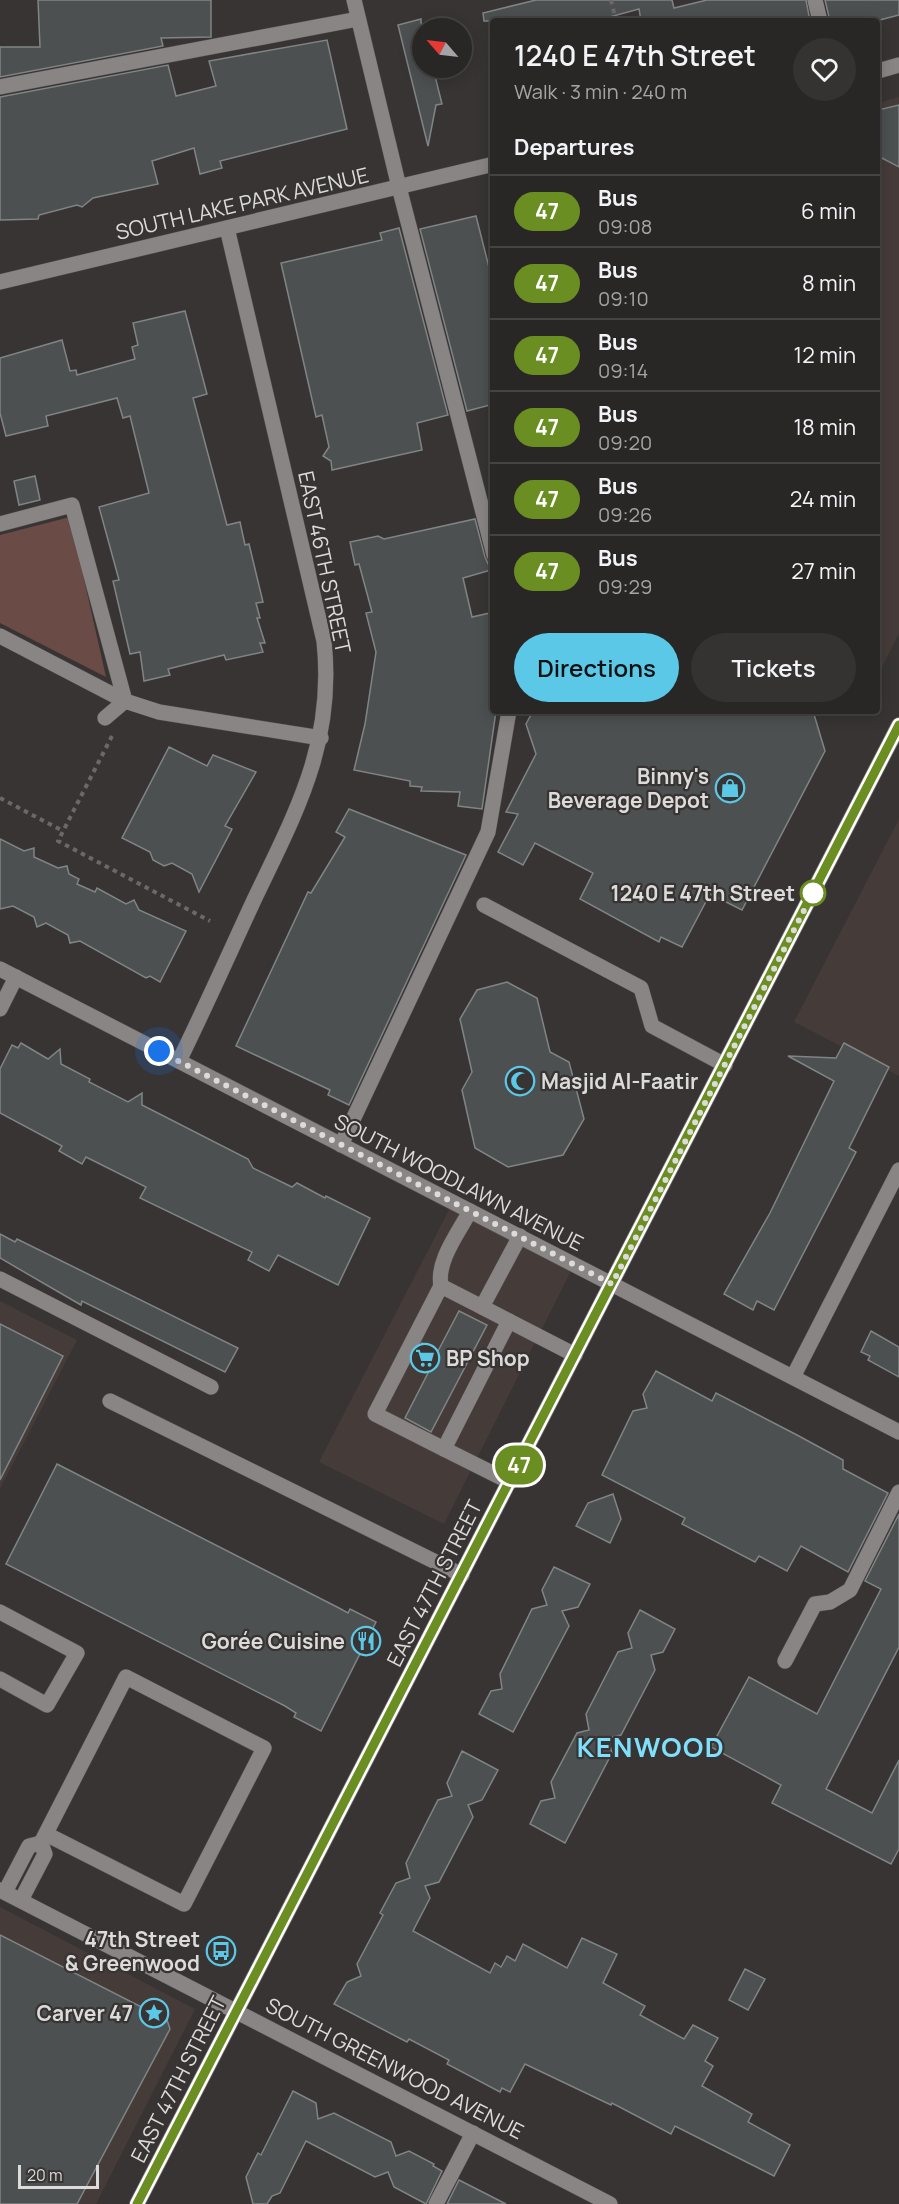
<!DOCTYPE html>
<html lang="en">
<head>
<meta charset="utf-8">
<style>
	:root { --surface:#292726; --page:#353332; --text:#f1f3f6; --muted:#a5a5a7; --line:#454443; --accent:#5bc8e7 }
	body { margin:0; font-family:Manrope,sans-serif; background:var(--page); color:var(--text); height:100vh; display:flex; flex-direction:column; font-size:22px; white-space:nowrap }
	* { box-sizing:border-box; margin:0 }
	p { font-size:20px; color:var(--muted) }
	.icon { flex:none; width:33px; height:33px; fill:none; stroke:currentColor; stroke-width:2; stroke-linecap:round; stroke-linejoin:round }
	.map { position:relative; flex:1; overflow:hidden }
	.sheet { position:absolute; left:490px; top:18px; width:390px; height:696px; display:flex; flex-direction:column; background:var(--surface); border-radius:6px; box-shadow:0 3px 15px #0003,0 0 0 2px var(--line) }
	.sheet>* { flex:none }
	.badge { padding:0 12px; border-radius:20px; font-size:21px; line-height:39px }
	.needle { width:39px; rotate:298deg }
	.buttons { position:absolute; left:412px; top:18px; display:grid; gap:12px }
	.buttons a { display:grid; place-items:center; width:60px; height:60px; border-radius:50%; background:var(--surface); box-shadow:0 3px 15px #0003,0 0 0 2px var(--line); font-size:30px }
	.scale { position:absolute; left:18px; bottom:15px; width:81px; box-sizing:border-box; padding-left:6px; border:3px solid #dcdbda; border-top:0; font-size:16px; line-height:21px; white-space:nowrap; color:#dcdbda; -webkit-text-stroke:4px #373433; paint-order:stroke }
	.you { position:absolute; width:30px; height:30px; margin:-15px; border:4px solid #fff; border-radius:50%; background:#1a73e8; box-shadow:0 0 0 9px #1a73e833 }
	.map>.badge { position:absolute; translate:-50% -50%; box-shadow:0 0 0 3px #fff }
	h2 { padding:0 24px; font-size:22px; line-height:54px }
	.round { display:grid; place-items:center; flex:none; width:63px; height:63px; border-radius:32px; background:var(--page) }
	.summary { display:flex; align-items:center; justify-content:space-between; height:102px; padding:0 24px }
	h1 { font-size:28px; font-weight:600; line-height:45px }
	.button { display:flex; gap:12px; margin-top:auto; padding:12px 24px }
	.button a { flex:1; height:69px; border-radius:36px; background:var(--accent); color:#111; font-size:24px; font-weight:600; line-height:69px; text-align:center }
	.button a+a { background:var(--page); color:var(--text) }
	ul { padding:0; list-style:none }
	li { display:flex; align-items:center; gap:18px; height:72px; padding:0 24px; border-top:2px solid var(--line) }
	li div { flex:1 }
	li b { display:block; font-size:22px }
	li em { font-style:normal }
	li .badge { min-width:66px; font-weight:700; text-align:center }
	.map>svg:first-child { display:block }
</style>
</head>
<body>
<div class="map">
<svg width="899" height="2204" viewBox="0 0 899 2204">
	<rect width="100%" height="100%" fill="#373433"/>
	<g fill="#453b39">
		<polygon points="899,97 899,633 878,675 878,103"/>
		<polygon points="899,819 899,1076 794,1022"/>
		<polygon points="453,1202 574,1265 444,1524 319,1462"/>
		<polygon points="0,1301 77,1340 0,1489"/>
		<polygon points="0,1907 195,2009 96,2204 12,2204 0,2198"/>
	</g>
	<polygon fill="#6b4b46" points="70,517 106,677 0,623 0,535"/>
	<g fill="#4d5051" stroke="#808485" stroke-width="1.5">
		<polygon points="38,0 211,0 211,37 161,38 163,46 0,77 0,47 40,47"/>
		<polygon points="536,0 672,0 674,8 707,0 806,0 810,21 641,21 639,9 595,21 484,21 483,13"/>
		<polygon points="825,0 899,0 899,15 876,21 830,21"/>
		<polygon points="421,19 423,68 433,68 442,104 436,105 428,146 398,25"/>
		<polygon points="327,40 347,129 220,161 222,168 200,174 194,148 152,161 158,184 93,198 82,207 77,205 39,215 38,219 0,220 0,97 168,65 176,96 216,86 209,61"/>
		<polygon points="899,105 899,167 878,156 878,110"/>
		<polygon points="476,216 494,287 494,404 467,411 420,229"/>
		<polygon points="399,228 448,415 417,423 422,450 332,470 331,461 323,456 329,447 322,415 316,417 281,263 382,240 380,233"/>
		<polygon points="185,311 207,394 193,398 227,525 240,522 245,545 249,544 263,602 256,603 260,618 257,618 265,643 260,643 263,652 226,660 224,655 168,669 170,675 144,681 140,652 130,654 113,581 119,580 99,507 149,493 130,416 123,418 117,398 46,416 48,426 6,436 0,413 0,358 62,340 70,371 76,370 77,375 135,359 132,347 138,345 133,323"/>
		<polygon points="35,476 40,500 19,505 14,481"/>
		<polygon points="475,519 485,557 491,570 463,578 472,617 494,612 494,711 496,711 482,809 458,806 460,792 421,791 422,787 410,786 410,781 354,770 365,724 376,652 366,613 372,612 359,564 355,565 350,542 378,536 384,539"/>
		<polygon points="533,711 813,711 825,751 742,910 710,894 682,947 661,937 659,942 580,899 593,873 535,843 523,865 498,852 518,814 506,812 536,754 526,724"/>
		<polygon points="169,747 207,766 213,755 256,772 225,826 232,829 199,892 192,874 172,863 164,866 153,860 150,852 122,838"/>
		<polygon points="349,809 466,855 349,1105 328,1095 330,1090 236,1046 308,892 311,893 345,837 336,832"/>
		<polygon points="0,839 24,851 34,848 34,857 58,868 67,866 69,874 79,879 77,884 95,892 97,888 126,904 134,900 139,910 186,931 160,982 150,976 146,978 80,941 70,943 68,935 46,923 37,927 34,917 13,906 0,909"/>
		<polygon points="507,982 537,998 550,1052 569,1062 584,1119 563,1155 508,1167 475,1148 462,1090 472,1072 460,1019 477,990"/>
		<polygon points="21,1043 48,1059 60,1049 61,1064 90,1079 89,1082 128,1102 142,1093 142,1105 248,1159 253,1168 292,1187 297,1183 325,1198 326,1196 370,1218 338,1285 278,1255 269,1271 248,1260 252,1252 140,1198 146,1187 86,1157 82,1164 59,1151 62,1146 0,1113 0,1069 12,1045 18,1048"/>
		<polygon points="844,1043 889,1067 849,1148 856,1152 774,1310 757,1301 753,1310 724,1294 770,1213 834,1081 788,1056 836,1058"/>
		<polygon points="0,1234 15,1242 17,1239 238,1348 225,1372 82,1301 81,1305 0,1258"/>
		<polygon points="459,1311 487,1325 431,1432 405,1418 428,1373 412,1364 422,1343 438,1351"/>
		<polygon points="0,1324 63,1356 0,1480"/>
		<polygon points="871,1331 899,1347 899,1377 868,1360 870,1356 861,1352"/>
		<polygon points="656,1371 712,1401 716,1393 797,1435 843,1460 843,1469 888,1493 848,1572 801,1546 787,1571 759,1556 755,1562 682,1524 685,1518 602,1475 633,1411 647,1408 643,1394"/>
		<polygon points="57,1464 339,1608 348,1613 350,1609 376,1622 321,1731 294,1717 296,1713 285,1706 6,1564"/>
		<polygon points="613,1494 621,1519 610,1543 576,1526 588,1503"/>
		<polygon points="899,1514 899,1647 826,1789 872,1813 899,1760 899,1849 891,1864 772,1803 781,1785 711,1747 749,1677 817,1714 881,1589 865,1581"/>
		<polygon points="554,1567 590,1584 578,1607 562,1611 569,1626 513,1732 479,1714 491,1691 502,1689 500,1674 532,1609 547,1605 542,1590"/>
		<polygon points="640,1610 675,1629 663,1652 651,1655 655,1670 621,1735 608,1738 612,1753 565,1843 530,1824 541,1801 555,1798 551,1782 577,1733 589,1730 586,1714 618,1652 632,1648 628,1633"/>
		<polygon points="462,1751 498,1770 482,1800 468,1805 473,1817 439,1882 425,1886 430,1898 413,1931 490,1973 495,1963 501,1967 507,1956 515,1961 523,1944 567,1968 582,1938 617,1954 603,1983 645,2006 640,2015 684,2039 693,2025 718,2038 705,2061 713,2066 702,2086 752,2114 748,2122 790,2145 774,2176 675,2126 671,2134 612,2103 611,2105 525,2064 510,2092 502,2088 500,2092 447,2064 449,2060 409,2039 407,2042 334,2004 347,1982 361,1976 357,1964 383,1915 380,1913 396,1883 410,1878 406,1863 438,1800 452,1796 447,1783"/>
		<polygon points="0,1935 167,2020 170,2029 77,2204 0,2204"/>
		<polygon points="745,1969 765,1979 748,2010 729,2000"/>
		<polygon points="293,2091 316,2103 318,2119 334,2113 391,2142 396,2156 409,2151 434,2164 433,2166 442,2171 426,2204 394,2187 388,2172 375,2177 306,2141 280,2193 272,2196 267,2204 253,2204 246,2177 258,2153 261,2155"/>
		<polygon points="459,2180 506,2204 447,2204"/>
	</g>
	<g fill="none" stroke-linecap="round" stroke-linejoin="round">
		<g stroke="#535150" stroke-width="16">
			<g id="lane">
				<polyline points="815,0 820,21"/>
				<polyline points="0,87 358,19"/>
				<polyline points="399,187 494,555"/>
				<polyline points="0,524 72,505 125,701 105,718"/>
				<polyline points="0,636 125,701 159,712 321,738"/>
				<polyline points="484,905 641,988 652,1026 725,1065"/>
				<polyline points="0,1009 16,977"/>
				<polyline points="341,1145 488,832 509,711"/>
				<path d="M470 1211C459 1232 436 1261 441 1286L482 1307"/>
				<polyline points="0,1279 211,1387"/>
				<polyline points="441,1286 375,1414 444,1449"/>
				<polyline points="509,1321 482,1307 520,1236"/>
				<polyline points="110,1401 462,1575"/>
				<polyline points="510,1482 444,1449 509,1321 575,1355"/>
				<polyline points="0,1612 77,1653 47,1705 0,1679"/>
				<polyline points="785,1661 815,1604 830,1602 850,1590 899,1492"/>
				<polyline points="5,1892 29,1846 41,1843"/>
				<polyline points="21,1900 45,1854 41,1843 126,1677 264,1748 184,1904 46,1834"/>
				<polyline points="436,2204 473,2133"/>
			</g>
		</g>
		<g stroke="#535150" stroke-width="16">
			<g id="street">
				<polyline points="354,0 399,187"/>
				<path d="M179 1061C205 1008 229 954 254 900 296 812 335 743 324 641L227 228"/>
				<polyline points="793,1377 899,1170"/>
				<polyline points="0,1890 610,2204"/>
			</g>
		</g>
		<g stroke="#535150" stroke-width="16">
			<g id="secondary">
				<polyline points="878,71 899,65"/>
				<polyline points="0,282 494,164"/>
				<polyline points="0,969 899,1432"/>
				<polyline points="137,2204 899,725"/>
			</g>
		</g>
		<g stroke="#6b6867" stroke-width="4" stroke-dasharray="4.5 4.5" stroke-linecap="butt">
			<polyline points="611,0 616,21"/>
			<polyline points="494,229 494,250"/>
			<polyline points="112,736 58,841 210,921"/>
			<polyline points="0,798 63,831"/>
		</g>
		<use href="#lane" stroke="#898585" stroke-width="15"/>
		<use href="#street" stroke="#898585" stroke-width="15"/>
		<use href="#secondary" stroke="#898585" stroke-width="15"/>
	</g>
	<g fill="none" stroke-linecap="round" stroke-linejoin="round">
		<g stroke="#fff" stroke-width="14">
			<polyline id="line" points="137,2204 899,725"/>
		</g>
		<use href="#line" stroke="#6b8e23" stroke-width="9"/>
		<polyline stroke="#dcdbda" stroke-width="6" stroke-dasharray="0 10.8" points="159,1051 612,1284 814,891 813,893"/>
	</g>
	<defs>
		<g id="shop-ring" transform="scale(1.5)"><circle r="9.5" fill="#373433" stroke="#5bc8e7" stroke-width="1.5"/><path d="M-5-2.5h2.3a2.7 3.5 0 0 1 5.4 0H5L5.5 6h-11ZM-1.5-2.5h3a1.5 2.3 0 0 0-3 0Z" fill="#5bc8e7"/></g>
		<g id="mosque-ring" transform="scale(1.5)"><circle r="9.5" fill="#373433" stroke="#5bc8e7" stroke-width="1.5"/><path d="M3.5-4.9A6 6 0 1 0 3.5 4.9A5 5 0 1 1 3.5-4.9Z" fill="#5bc8e7"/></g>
		<g id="supermarket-ring" transform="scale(1.5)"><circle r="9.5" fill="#373433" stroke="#5bc8e7" stroke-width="1.5"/><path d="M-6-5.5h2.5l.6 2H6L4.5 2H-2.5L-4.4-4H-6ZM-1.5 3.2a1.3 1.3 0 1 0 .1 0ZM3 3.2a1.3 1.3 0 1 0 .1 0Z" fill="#5bc8e7"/></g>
		<g id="restaurant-ring" transform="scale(1.5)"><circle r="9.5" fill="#373433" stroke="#5bc8e7" stroke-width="1.5"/><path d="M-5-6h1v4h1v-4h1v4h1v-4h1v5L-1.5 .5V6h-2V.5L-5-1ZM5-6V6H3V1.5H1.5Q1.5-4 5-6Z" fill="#5bc8e7"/></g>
		<g id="bus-ring" transform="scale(1.5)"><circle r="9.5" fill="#373433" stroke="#5bc8e7" stroke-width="1.5"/><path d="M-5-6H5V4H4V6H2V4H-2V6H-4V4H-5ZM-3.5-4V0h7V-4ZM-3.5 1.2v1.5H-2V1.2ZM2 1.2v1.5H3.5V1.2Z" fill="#5bc8e7"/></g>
		<g id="sight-ring" transform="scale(1.5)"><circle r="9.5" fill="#373433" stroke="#5bc8e7" stroke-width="1.5"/><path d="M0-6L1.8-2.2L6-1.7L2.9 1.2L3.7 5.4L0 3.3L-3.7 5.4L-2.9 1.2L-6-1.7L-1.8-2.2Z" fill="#5bc8e7"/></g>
	</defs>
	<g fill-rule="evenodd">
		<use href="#shop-ring" x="730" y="788"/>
		<use href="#mosque-ring" x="520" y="1081"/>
		<use href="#supermarket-ring" x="425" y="1358"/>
		<use href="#restaurant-ring" x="366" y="1641"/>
		<use href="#bus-ring" x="221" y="1951"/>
		<use href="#sight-ring" x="154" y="2013"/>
	</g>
	<circle fill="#fff" stroke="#6b8e23" stroke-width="3" cx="813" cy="893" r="12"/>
	<g text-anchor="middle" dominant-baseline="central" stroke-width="4.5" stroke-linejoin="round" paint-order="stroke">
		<g font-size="21" fill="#dcdbda" stroke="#373433">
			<text transform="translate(242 203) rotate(-13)">SOUTH LAKE PARK AVENUE</text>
			<text transform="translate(325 562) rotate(78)">EAST 46TH STREET</text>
			<text transform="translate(459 1182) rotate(27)">SOUTH WOODLAWN AVENUE</text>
			<text transform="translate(434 1583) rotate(-63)">EAST 47TH STREET</text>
			<text transform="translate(395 2068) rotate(27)">SOUTH GREENWOOD AVENUE</text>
			<text transform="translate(178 2079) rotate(-63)">EAST 47TH STREET</text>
		</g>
		<g font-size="21" font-weight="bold" fill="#dcdbda" stroke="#373433" text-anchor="end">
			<text x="709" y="776">Binny's<tspan x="709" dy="24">Beverage Depot</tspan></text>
			<text x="541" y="1081" text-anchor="start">Masjid Al-Faatir</text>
			<text x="446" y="1358" text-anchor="start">BP Shop</text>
			<text x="345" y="1641">Gorée Cuisine</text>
			<text x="200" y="1939">47th Street<tspan x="200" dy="24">&amp; Greenwood</tspan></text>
			<text x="133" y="2013">Carver 47</text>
		</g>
		<g font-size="21" font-weight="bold" fill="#dcdbda" stroke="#373433" text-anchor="end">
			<text x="795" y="893">1240 E 47th Street</text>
		</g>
		<g font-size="27" font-weight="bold" letter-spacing="1.5" fill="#7fe0fd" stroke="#373433">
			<text x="651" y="1746">KENWOOD</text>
		</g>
	</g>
</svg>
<div class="buttons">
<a><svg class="needle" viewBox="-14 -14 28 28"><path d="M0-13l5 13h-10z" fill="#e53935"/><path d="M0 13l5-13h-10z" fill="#a5a5a7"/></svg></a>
</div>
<div class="scale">20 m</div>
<div class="you" style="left:159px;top:1051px"></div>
<b class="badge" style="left:519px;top:1465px;background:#6b8e23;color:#fff">47</b>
<section class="sheet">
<div class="summary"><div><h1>1240 E 47th Street</h1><p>Walk · 3 min · 240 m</p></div><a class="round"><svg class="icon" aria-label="heart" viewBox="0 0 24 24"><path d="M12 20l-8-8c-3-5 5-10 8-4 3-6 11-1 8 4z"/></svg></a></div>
<h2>Departures</h2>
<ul>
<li><span class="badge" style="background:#6b8e23;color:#fff">47</span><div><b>Bus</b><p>09:08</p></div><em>6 min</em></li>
<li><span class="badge" style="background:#6b8e23;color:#fff">47</span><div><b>Bus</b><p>09:10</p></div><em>8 min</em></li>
<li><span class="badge" style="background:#6b8e23;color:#fff">47</span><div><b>Bus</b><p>09:14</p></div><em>12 min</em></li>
<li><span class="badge" style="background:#6b8e23;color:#fff">47</span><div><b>Bus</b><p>09:20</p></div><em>18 min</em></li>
<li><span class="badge" style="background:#6b8e23;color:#fff">47</span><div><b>Bus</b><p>09:26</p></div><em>24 min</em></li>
<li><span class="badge" style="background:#6b8e23;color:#fff">47</span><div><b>Bus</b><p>09:29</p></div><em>27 min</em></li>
</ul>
<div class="button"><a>Directions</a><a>Tickets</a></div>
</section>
</div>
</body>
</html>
